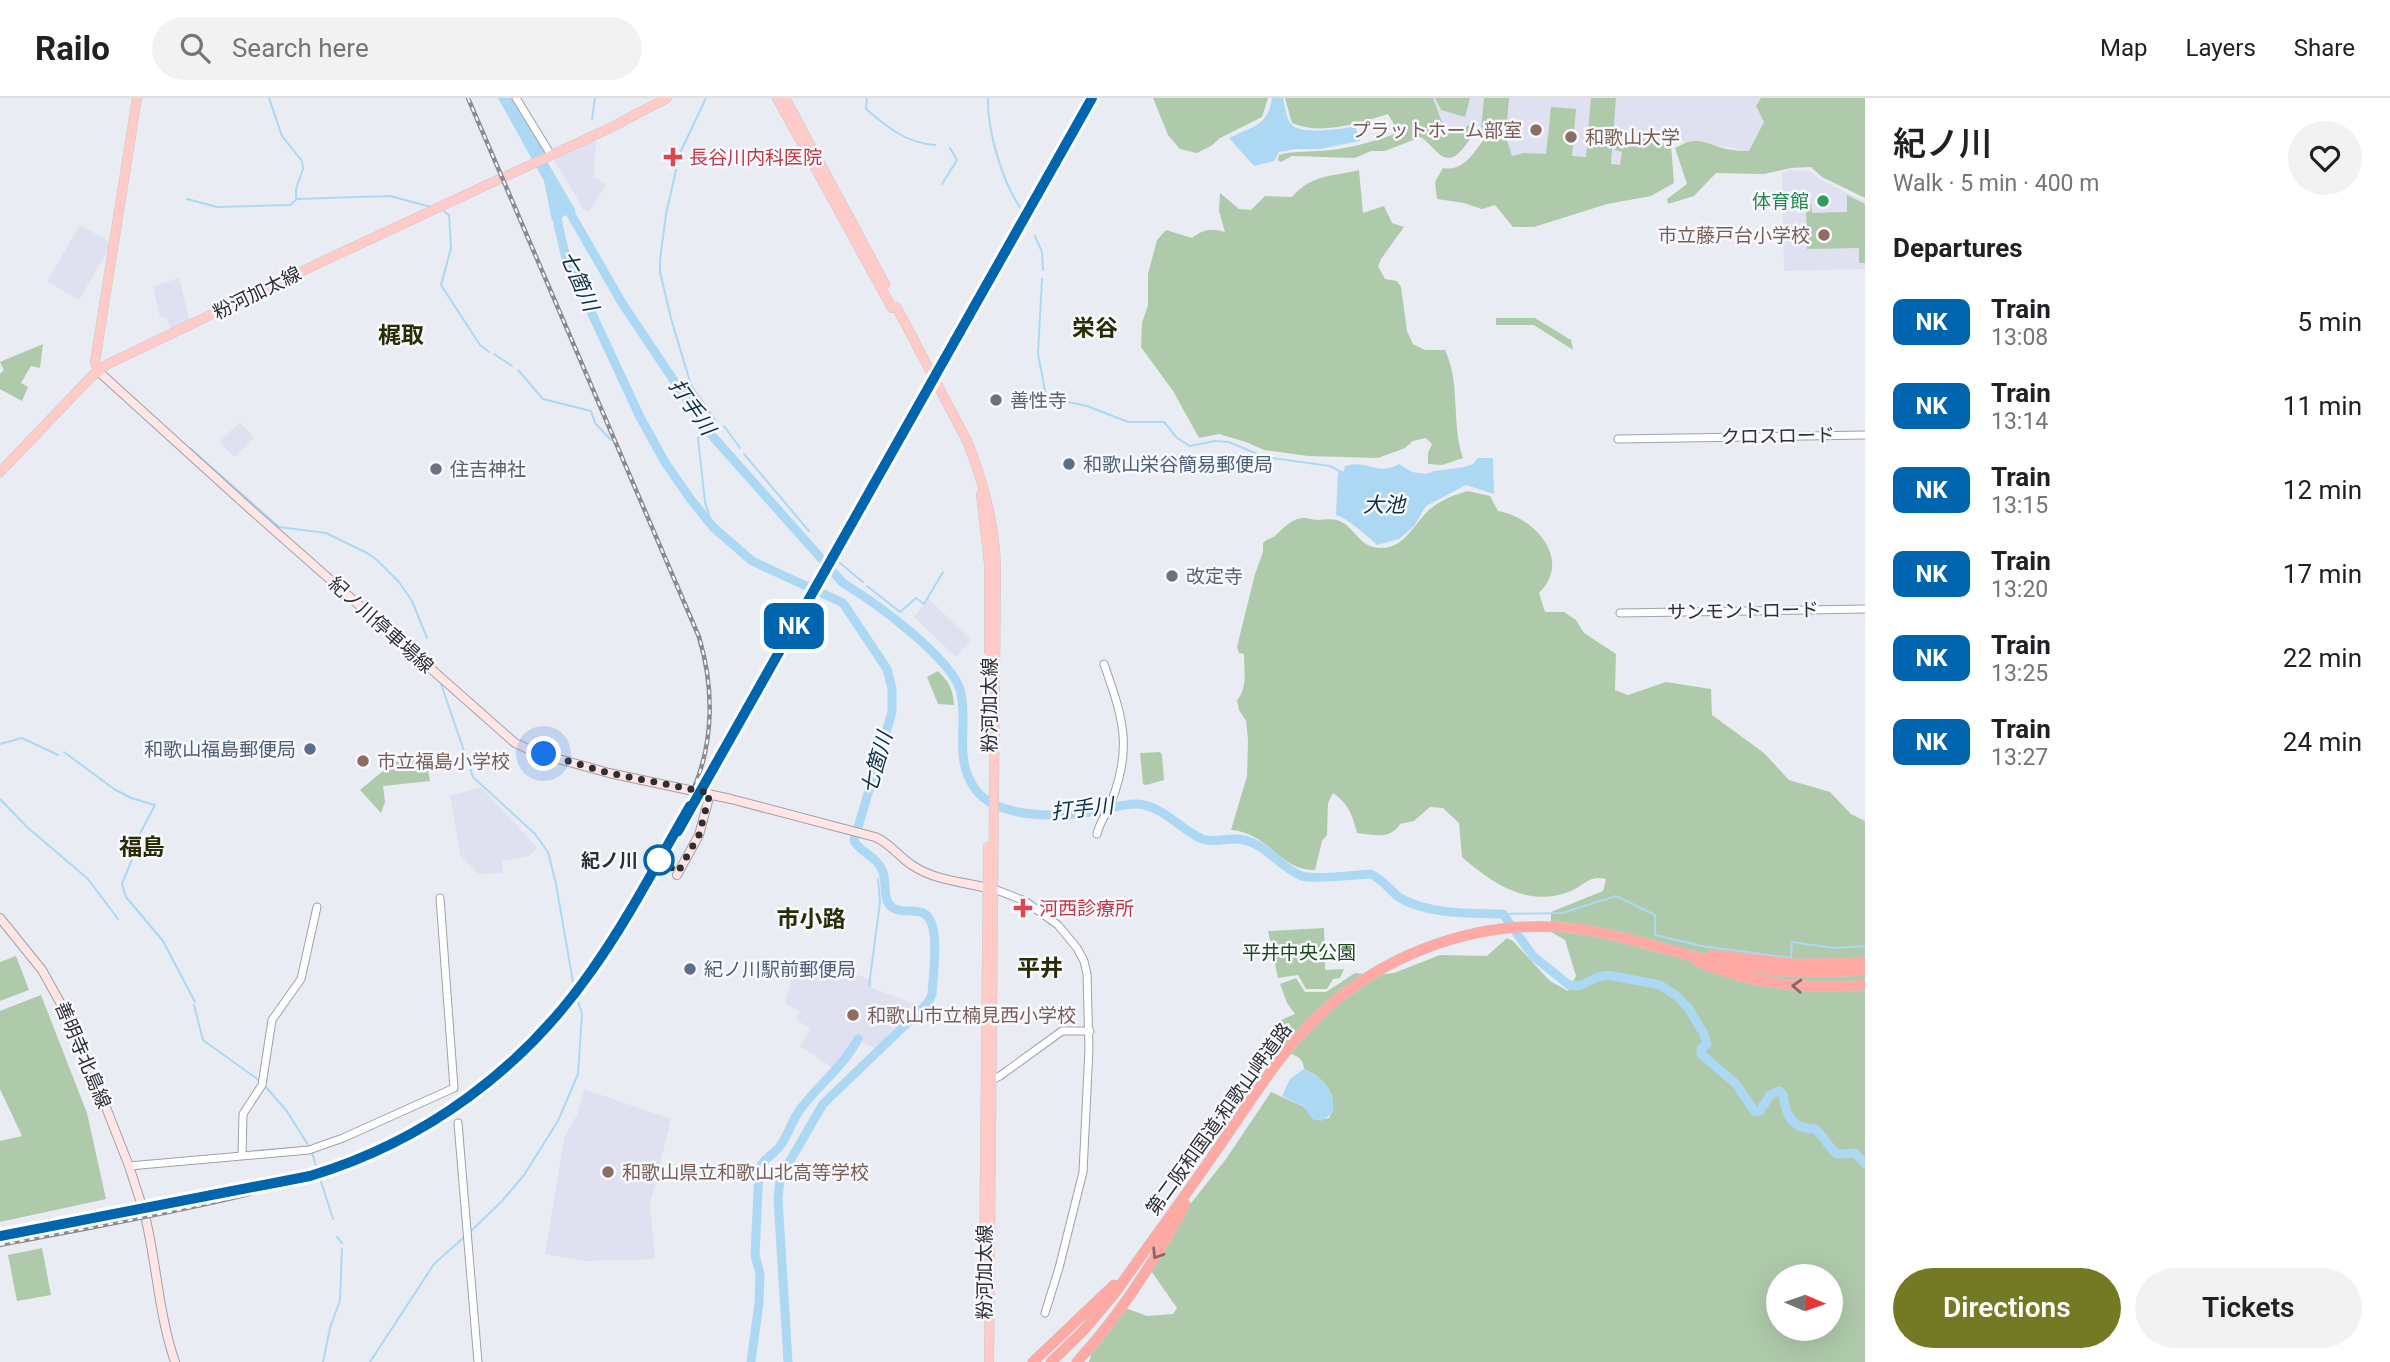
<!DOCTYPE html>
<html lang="en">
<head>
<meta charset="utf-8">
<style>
	:root { --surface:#fff; --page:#f2f2f2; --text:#202124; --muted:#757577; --line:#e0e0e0; --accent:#737a23 }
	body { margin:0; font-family:Roboto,"Noto Sans JP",sans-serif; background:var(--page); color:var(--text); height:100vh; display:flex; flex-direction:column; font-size:26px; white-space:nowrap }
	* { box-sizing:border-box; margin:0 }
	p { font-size:23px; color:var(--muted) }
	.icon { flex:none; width:38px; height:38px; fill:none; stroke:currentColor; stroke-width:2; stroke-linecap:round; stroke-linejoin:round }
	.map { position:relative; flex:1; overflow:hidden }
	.drawer { display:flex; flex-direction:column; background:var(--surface); width:525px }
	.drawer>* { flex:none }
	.badge { padding:0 14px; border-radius:10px; font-size:24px; line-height:46px }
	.needle { width:46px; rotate:92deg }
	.controls { position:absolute; left:1766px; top:1166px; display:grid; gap:14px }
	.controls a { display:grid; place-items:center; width:77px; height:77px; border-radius:50%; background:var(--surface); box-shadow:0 7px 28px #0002; font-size:35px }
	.you { position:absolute; width:35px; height:35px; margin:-18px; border:5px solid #fff; border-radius:50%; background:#1a73e8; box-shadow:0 0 0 10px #1a73e833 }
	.map>.badge { position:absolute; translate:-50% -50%; box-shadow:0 0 0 4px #fff }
	h2 { padding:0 28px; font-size:26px; line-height:63px }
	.round { display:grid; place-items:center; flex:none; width:74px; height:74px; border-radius:37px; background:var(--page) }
	.headline { display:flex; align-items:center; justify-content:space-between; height:119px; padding:0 28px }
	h1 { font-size:33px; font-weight:600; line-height:52px }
	.cta { display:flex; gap:14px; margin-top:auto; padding:14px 28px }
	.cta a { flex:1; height:80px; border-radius:42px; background:var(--accent); color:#fff; font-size:28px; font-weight:600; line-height:80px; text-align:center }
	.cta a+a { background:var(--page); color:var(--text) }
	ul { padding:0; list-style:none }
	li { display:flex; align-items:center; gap:21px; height:84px; padding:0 28px }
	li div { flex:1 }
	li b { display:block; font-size:26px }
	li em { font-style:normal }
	li .badge { min-width:77px; font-weight:700; text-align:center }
	header { display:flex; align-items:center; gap:42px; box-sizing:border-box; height:98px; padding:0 35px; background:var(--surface); border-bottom:2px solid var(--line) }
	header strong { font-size:33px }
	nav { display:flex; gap:38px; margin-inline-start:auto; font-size:24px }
	.search { width:490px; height:63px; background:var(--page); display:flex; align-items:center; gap:18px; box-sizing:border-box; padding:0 24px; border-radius:38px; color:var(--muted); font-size:26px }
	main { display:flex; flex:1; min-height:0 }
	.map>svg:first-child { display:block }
</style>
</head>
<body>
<header>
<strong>Railo</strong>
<div class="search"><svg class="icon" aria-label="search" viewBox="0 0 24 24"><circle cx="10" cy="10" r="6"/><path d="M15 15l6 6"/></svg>Search here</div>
<nav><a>Map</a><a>Layers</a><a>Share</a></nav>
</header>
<main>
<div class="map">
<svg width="1865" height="1264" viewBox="0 0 1865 1264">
	<rect width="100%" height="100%" fill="#eaecf4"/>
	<g fill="#dfe1f1">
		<polygon points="1297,0 1865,0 1749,54 1726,48 1691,47 1671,37 1659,37 1629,68 1512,63 1497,47 1469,27 1448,43 1406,19"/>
		<polygon points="596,40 594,79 606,86 589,114 584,112 553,60"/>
		<polygon points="1789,72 1810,73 1819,81 1865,104 1865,171 1784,173 1782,76"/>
		<polygon points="80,127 112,145 79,202 47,183"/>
		<polygon points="179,180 190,223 171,231 166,220 160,219 153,188"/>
		<polygon points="240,324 254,340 234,359 219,344"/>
		<polygon points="928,500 971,542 956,559 914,519"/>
		<polygon points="481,689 538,750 529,758 502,763 503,775 479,776 460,757 450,698"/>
		<polygon points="826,866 872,882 872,890 918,907 875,950 855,941 833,970 800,948 810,931 796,921 800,913 785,905 795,868"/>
		<polygon points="584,991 671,1021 650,1107 655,1161 584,1163 545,1156 564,1040 577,1017"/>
	</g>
	<g fill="#afcaab" fill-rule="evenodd">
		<polygon points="1153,0 1268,0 1262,19 1220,40 1211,48 1197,55 1180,51 1168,37"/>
		<path d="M1285 0H1433L1446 35H1461L1468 27 1476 34C1465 45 1455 71 1438 55 1432 50 1428 44 1421 39L1385 53H1371L1355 60 1292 58 1281 64 1278 62 1279 57C1293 53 1304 54 1319 53 1343 52 1369 45 1392 37L1396 30 1388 16C1358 25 1322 38 1292 25Z"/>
		<polygon points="1435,0 1470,0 1465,19 1441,12"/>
		<polygon points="1484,0 1509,0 1506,38 1483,36 1481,33"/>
		<path d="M1591 0H1616L1611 66 1620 67 1622 54 1615 52 1618 43 1654 40 1671 46 1674 85 1651 98 1607 106 1534 129H1513L1495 107 1482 111 1464 105 1437 101 1435 84 1443 70C1464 74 1474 54 1485 40L1507 42 1512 58 1524 55 1546 56 1551 9 1576 11 1572 58 1586 59Z"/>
		<path d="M1761 0H1865V100L1822 79 1811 69 1791 70 1764 76 1716 75 1694 98 1668 106 1667 101 1687 86 1675 50C1698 37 1703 45 1726 51 1733 52 1741 53 1749 53L1764 24 1756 8Z"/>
		<path d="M1359 72 1363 115 1384 108 1392 125 1404 129 1381 161 1378 168 1385 181 1397 183 1401 189 1407 233 1413 246 1425 252H1445C1461 286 1451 325 1463 360L1442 367 1428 366V355L1432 346 1426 340 1413 343 1405 350 1378 360 1308 358 1264 352 1246 344 1219 336 1199 340 1173 293 1141 249 1142 225 1148 207V176L1157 142 1166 132 1192 140C1204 131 1211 130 1225 134L1219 113 1220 95 1239 111 1251 112 1265 98 1292 99C1312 76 1331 79 1359 72Z"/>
		<polygon points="1847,97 1865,106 1865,165 1859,165 1859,150 1807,151 1806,106 1811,106 1812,115 1847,114"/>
		<polygon points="1496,220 1535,220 1571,242 1573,252 1534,227 1496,227"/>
		<polygon points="43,246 40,270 31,268 21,285 28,289 22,303 0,291 0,276 4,272 0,264"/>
		<path d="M1468 393 1490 398 1498 413C1535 419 1573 462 1539 495L1545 514H1564L1576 522 1584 535 1616 556 1615 592 1628 597 1666 584 1711 591 1712 617 1764 655 1789 682 1830 694 1851 716 1865 723V1264H1089L1095 1242 1120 1208 1147 1218 1173 1216 1177 1210 1149 1170 1180 1119 1226 1061 1271 994 1304 1009 1316 1022 1329 1020C1341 999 1324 979 1304 971 1303 957 1293 957 1281 953L1279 945 1281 922 1295 916 1287 905 1280 886 1296 880 1305 894H1326L1355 875 1371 877 1394 875 1440 857 1487 858 1507 840 1513 843 1550 883 1568 893 1576 878 1565 842 1551 834V814L1603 793 1606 781C1589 777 1585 787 1571 793 1529 810 1494 787 1462 759L1459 725 1443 710 1430 709 1414 723 1400 726C1390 742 1374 737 1357 735 1353 718 1348 705 1333 695L1328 705 1327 737 1322 743 1315 772C1279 773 1270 735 1231 732L1247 678 1248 642 1246 623 1239 612 1237 602C1248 590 1244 572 1244 556L1239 555 1237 549 1255 476 1263 454V445C1267 441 1271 441 1276 437 1285 429 1291 421 1303 420 1308 420 1314 422 1319 422 1329 421 1336 420 1345 426 1358 436 1361 449 1380 450 1407 451 1415 421 1434 408 1444 401 1456 396 1468 393ZM1778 1178H1830V1230H1778Z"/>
		<path d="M938 573C949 584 953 591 954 607L938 606 927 579Z"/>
		<polygon points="1160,654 1162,657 1164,682 1146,687 1143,686 1140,655"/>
		<polygon points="426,661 430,683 383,688 385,704 381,715 360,692 394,664"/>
		<polygon points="1324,830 1325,872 1344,871 1340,880 1333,881 1327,891 1306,891 1298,877 1278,880 1268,833"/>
		<polygon points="16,858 29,892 0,903 0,864"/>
		<polygon points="41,897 87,1015 106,1101 0,1124 0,1043 22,1038 0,991 0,913"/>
		<polygon points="42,1150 51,1197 17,1203 8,1157"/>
	</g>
	<g fill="#add8f4">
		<polygon points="498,0 514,0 549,61 548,65 576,113 552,123 544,83"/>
		<path d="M1272 0H1283C1285 8 1286 21 1292 27 1302 37 1342 31 1355 28L1360 43 1320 51H1296L1279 54 1274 63 1254 68 1229 40C1252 28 1268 29 1272 0Z"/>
		<path d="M1478 360H1493L1494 396 1466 387 1426 408 1414 428 1399 441 1377 447C1366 437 1349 421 1336 417L1338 375 1344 373 1345 368C1368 361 1377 379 1399 366L1412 374 1426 376 1434 373 1464 369 1473 366Z"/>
		<path d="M1304 971C1322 979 1336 993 1333 1014L1322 1023 1312 1021 1304 1009 1282 998 1290 981Z"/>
	</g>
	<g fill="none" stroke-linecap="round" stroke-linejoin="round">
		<g stroke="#add8f4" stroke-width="2">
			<polyline points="269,0 282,38 302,63 303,71 296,91 296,100"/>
			<polyline points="706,0 680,55 666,116 660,162 660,174 672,224 691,287 715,322"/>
			<path d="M867 0 866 11C887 29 906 45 935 47"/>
			<path d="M988 0C987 32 1003 87 1022 112"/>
			<polyline points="592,21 595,0"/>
			<polyline points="942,86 957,62 950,50"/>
			<polyline points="187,101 217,109 290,107 297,101 390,98 431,109"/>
			<polyline points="444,113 449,117 451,150 441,187 480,247 489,254"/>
			<polyline points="1035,138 1042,154 1043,172"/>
			<polyline points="1042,181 1038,256 1046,298 1049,300 1087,308 1128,324 1164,324 1177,340 1190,348 1215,343 1229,344 1264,359 1330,368 1343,375"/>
			<polyline points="494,256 512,268"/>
			<polyline points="518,272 543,301 591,313 595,325 611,342"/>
			<polyline points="724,328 740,350"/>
			<polyline points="707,332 698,340 705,404 713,429"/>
			<polyline points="190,350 279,429 326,435 367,455 377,462 399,484 412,503 427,540"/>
			<polyline points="744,356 809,433"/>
			<polyline points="835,461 863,484"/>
			<polyline points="867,488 900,514 916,500 924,506 943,474"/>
			<polyline points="441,586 473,679 535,736 548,754 556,786 574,890 582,916 578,976 558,1023 524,1077 502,1103 470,1134"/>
			<polyline points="0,646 22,640 58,657"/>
			<polyline points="64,654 114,691 131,700 155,707 135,745 135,754 122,786 126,799 163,843 195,904"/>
			<polyline points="0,701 27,729 88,781 118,821"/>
			<polyline points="880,775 883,773"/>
			<polyline points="1503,816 1562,815 1616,798 1655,817 1655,837 1702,848 1791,860 1792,844 1834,850 1865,848"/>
			<polyline points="869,888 880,804 878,781"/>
			<polyline points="194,907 203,942 260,983"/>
			<polyline points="264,987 286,1012 310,1050"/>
			<polyline points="312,1055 333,1121"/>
			<polyline points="337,1139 342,1145"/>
			<polyline points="323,1264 330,1230 340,1202 342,1151"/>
			<polyline points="370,1264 434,1166 463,1140"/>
		</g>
		<g stroke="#add8f4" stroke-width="9">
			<path d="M565 106 622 205 707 332 843 485C873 503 954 561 961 595 968 629 953 662 976 692 998 721 1059 719 1091 714 1106 712 1123 705 1138 706 1165 709 1179 731 1202 741 1216 746 1230 738 1244 742 1267 747 1280 770 1302 778 1312 782 1356 777 1370 776 1382 780 1390 793 1400 800 1430 817 1470 815 1503 816L1533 858 1569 887 1579 888 1598 879 1608 877 1660 887 1677 898 1689 911 1704 936 1707 946 1701 951V956L1736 986 1755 1014 1760 1013 1770 997 1779 993 1783 996C1785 1017 1792 1031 1815 1031 1824 1038 1828 1049 1837 1056L1855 1055 1865 1066"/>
			<path d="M557 111 558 126 566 160 640 319 666 366 692 403 713 429 752 463 843 505 887 571 892 590V614L854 743C862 756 877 758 883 774 887 785 882 803 893 810 903 816 916 810 925 816 941 827 933 877 932 896L928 905 823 1006 784 1073 780 1082 778 1100 788 1264"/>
			<path d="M751 1264 759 1205 760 1176 755 1157 759 1072C763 1060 773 1058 780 1048 789 1036 792 1021 802 1009 820 986 844 967 858 941"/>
		</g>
		<g stroke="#a0a1a9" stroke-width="9">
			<g id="tertiary">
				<polyline points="516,0 551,57"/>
				<polyline points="1618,341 1865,337"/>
				<polyline points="1620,515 1865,511"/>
				<path d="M1097 736C1100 723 1108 714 1112 702 1133 647 1122 618 1104 566"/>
				<polyline points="994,791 1025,803 1058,827 1077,850 1084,863 1087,876 1089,951 1083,1074 1059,1170 1045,1215"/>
				<polyline points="987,984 1000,978 1062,933 1090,933"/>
				<polyline points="458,1025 478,1264"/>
				<polyline points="242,1057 243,1016 262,987 272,922 301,881 317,809"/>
				<polyline points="129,1068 309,1052 343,1040 454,990 440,800"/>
			</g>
		</g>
		<g stroke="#a0a1a9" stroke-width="10">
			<g id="secondary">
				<path d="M98 273 249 410 515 645 537 655 609 675 731 701 875 739C891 745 900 761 915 769 937 783 966 784 991 791"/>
				<polyline points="677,777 699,737 710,696"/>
				<polyline points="0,820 42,872 76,933 129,1068 142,1108"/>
				<path d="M146 1122C157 1169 159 1218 175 1264"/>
			</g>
		</g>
		<g stroke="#c9c9ca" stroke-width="10">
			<g id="primary">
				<polyline points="777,0 892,210"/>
				<polyline points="785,0 885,186"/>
				<polyline points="98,273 95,264 137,0"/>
				<path d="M967 343C984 385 995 425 996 470L989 1264"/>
				<polyline points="0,374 92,278 106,267 332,159 612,29 667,0"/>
				<polyline points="981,396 989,466 989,553"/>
				<polyline points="984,1172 988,749"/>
			</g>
		</g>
		<g stroke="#c9c9ca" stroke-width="11">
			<g id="motorway">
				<polyline points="1712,857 1793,866 1865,865"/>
				<path d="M1698 864C1755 887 1803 891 1865 887"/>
				<polyline points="1033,1264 1114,1187"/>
				<path d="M1051 1264 1084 1232 1115 1195C1148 1148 1183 1101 1216 1053 1243 1015 1268 973 1299 938 1368 859 1475 818 1579 831 1624 837 1668 853 1713 863 1763 874 1814 877 1865 872"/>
				<path d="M1077 1264C1121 1216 1155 1163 1185 1106"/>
			</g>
		</g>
		<use href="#tertiary" stroke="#fff" stroke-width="7"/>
		<use href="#secondary" stroke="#ffe5e3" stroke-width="8"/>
		<use href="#primary" stroke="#fecbc8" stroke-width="9"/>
		<use href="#motorway" stroke="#fea9a3" stroke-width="10"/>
		<g stroke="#8a8b91" stroke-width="4.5">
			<g id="rail">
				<path d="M468 0 699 539C714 589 714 642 694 690"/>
				<path d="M0 1147C83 1131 167 1116 249 1096 288 1086 329 1078 366 1062 483 1010 557 934 625 828L1092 0"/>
			</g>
		</g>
		<use href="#rail" stroke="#f8f9fe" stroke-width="2" stroke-dasharray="5" stroke-linecap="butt"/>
		<g stroke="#c9c9ca" stroke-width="10" stroke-linecap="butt">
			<polyline id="primary-bridge" points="896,208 967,343"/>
		</g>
		<use href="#primary-bridge" stroke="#fecbc8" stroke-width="9"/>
	</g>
	<defs><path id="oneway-chevron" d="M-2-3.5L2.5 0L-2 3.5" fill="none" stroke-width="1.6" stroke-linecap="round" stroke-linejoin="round" transform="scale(1.75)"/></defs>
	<g stroke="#8c6665">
		<use href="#oneway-chevron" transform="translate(1797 888) rotate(-177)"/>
		<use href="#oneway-chevron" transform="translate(1157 1156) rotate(122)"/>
	</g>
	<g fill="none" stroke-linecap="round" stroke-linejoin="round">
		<g stroke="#fff" stroke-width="16">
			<path id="line" d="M0 1138 310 1078C426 1043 523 971 592 872 629 820 658 763 690 708L678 733 1092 0"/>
		</g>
		<use href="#line" stroke="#0065af" stroke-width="10"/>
		<polyline stroke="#2f2f32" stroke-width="7" stroke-dasharray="0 12.6" points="544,656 609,675 710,695 699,737 678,774 659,762"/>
	</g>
	<g fill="#8d6e63" stroke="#f8f9fe" stroke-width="2.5">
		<circle cx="1536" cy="32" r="7"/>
		<circle cx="1571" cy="39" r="7"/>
		<circle cx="1824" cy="137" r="7"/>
		<circle cx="363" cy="663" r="7"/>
		<circle cx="853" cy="917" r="7"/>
		<circle cx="608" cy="1074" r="7"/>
	</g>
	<g fill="#e0444e" stroke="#f8f9fe" stroke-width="2.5">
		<path d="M669.5 48.5h7v7h7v7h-7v7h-7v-7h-7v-7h7z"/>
		<path d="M1019.5 799.5h7v7h7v7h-7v7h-7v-7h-7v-7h7z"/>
	</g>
	<circle fill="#2e9e5b" stroke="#f8f9fe" stroke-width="2.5" cx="1823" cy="103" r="7"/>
	<g fill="#6b7280" stroke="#f8f9fe" stroke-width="2.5">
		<circle cx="996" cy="302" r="7"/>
		<circle cx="436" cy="371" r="7"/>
		<circle cx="1172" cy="478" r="7"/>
	</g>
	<g fill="#5c6f8a" stroke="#f8f9fe" stroke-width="2.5">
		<circle cx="1069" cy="366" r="7"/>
		<circle cx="310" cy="651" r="7"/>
		<circle cx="690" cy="871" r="7"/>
	</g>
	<circle fill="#fff" stroke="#0065af" stroke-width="3.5" cx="659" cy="762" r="14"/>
	<g text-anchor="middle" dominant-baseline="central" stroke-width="5" stroke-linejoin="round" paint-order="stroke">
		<g font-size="19" fill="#785e54" stroke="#f8f9fe" text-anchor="start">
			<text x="1522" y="32" text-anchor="end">プラットホーム部室</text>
			<text x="1585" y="39">和歌山大学</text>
			<text x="1810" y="137" text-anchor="end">市立藤戸台小学校</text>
			<text x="377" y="663">市立福島小学校</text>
			<text x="867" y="917">和歌山市立楠見西小学校</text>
			<text x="622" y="1074">和歌山県立和歌山北高等学校</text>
		</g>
		<g font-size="19" fill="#be3a42" stroke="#f8f9fe" text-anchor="start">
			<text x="689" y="59">長谷川内科医院</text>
			<text x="1039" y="810">河西診療所</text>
		</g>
		<g font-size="19" fill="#27864d" stroke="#f8f9fe" text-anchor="end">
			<text x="1809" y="103">体育館</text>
		</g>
		<g font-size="19" fill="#2f2f32" stroke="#f8f9fe">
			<text transform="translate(257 195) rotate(-26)">粉河加太線</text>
			<text transform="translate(1778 338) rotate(-1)">クロスロード</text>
			<text transform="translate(1743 513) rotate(-1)">サンモントロード</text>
			<text transform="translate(381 527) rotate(42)">紀ノ川停車場線</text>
			<text transform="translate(989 607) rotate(-90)">粉河加太線</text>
			<text transform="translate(83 957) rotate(67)">善明寺北島線</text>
			<text transform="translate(1219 1021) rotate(-54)">第二阪和国道;和歌山岬道路</text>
			<text transform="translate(984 1174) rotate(-90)">粉河加太線</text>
		</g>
		<g font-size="19" fill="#5b616d" stroke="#f8f9fe" text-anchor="start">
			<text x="1010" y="302">善性寺</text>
			<text x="450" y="371">住吉神社</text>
			<text x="1186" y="478">改定寺</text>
		</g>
		<g font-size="19" fill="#4e5e75" stroke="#f8f9fe" text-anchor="start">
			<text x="1083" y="366">和歌山栄谷簡易郵便局</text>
			<text x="296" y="651" text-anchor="end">和歌山福島郵便局</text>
			<text x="704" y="871">紀ノ川駅前郵便局</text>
		</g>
		<g font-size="19" font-weight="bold" fill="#2f2f32" stroke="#f8f9fe" text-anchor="end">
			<text x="638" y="762">紀ノ川</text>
		</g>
		<g font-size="19" fill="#1e491a" stroke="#f8f9fe">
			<text x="1299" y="854">平井中央公園</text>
		</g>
		<g font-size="21" font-style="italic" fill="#0b2f42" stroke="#f8f9fe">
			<text transform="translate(579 183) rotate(66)">七箇川</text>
			<text transform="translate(692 309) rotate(55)">打手川</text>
			<text x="1384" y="407">大池</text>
			<text transform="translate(877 665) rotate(-74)">七箇川</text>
			<text transform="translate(1082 711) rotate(-6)">打手川</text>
		</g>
		<g font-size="23" font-weight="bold" fill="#2a2c03" stroke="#f8f9fe">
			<text x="1095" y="230">栄谷</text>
			<text x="401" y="237">梶取</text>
			<text x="142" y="749">福島</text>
			<text x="811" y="821">市小路</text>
			<text x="1040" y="870">平井</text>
		</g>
	</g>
</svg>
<div class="controls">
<a><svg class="needle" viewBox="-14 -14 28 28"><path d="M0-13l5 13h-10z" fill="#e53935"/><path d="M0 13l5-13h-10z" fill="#757577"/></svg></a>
</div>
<div class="you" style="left:544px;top:656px"></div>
<b class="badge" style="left:794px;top:528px;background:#0065af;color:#fff">NK</b>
</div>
<section class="drawer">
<div class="headline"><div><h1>紀ノ川</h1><p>Walk · 5 min · 400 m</p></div><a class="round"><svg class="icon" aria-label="heart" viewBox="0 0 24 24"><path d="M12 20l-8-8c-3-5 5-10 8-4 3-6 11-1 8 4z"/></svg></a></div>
<h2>Departures</h2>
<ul>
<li><span class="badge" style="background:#0065af;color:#fff">NK</span><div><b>Train</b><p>13:08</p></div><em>5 min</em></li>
<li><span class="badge" style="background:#0065af;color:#fff">NK</span><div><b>Train</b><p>13:14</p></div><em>11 min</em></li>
<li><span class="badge" style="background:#0065af;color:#fff">NK</span><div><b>Train</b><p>13:15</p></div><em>12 min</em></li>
<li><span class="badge" style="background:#0065af;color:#fff">NK</span><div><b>Train</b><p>13:20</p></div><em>17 min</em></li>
<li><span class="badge" style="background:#0065af;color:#fff">NK</span><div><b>Train</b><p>13:25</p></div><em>22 min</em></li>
<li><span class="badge" style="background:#0065af;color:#fff">NK</span><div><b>Train</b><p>13:27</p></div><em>24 min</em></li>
</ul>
<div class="cta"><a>Directions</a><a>Tickets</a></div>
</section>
</main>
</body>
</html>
